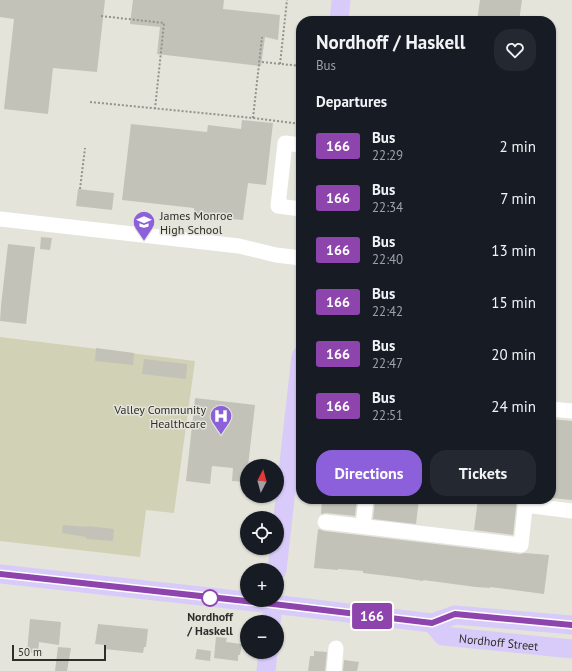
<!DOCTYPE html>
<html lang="en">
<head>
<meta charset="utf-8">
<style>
	:root { --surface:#171b24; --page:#242831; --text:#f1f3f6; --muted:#9ea1a6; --accent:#8b60da }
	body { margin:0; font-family:"PT Sans",sans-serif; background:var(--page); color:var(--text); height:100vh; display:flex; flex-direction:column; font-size:15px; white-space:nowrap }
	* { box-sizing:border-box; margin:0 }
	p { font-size:13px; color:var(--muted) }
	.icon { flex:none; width:22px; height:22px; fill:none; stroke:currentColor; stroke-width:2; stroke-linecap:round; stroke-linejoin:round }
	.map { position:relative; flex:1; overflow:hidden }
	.panel { position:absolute; left:296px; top:16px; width:260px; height:488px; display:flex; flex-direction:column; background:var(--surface); border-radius:16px; box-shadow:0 1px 3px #0004 }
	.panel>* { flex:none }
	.badge { padding:0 8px; border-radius:3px; font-size:14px; line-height:26px }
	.needle { width:26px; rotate:6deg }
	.tools { position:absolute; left:240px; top:459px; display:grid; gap:8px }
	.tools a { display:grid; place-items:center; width:44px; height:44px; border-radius:50%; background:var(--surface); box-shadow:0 1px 3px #0004; font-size:20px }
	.scale { position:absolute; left:12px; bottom:10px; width:94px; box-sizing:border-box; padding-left:4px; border:2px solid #2e2e2b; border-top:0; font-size:11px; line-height:14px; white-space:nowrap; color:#2e2e2b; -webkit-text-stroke:3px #e4e4db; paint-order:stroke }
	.map>.badge { position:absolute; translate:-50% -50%; box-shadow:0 0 0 2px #fff }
	h2 { padding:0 20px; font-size:15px; line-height:36px }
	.round { display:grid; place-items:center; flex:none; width:42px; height:42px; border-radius:16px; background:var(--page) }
	.summary { display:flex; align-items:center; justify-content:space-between; height:68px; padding:0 20px }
	h1 { font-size:19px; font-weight:700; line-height:30px }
	.primary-button { display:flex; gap:8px; margin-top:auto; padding:8px 20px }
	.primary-button a { flex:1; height:46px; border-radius:16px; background:var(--accent); color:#fff; font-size:16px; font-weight:700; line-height:46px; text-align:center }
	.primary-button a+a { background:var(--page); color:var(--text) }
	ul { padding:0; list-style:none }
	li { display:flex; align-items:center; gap:12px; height:52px; padding:0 20px }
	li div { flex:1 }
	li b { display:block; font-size:15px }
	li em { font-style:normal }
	li .badge { min-width:44px; font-weight:700; text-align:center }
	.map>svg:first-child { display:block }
</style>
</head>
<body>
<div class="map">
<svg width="572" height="671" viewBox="0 0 572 671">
	<rect width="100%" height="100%" fill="#e4e4db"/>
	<polygon fill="#d1d1b6" points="0,337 195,361 174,513 146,510 140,557 0,541"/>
	<g fill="#c2c2b9">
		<polygon points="0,0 105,0 97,72 53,68 48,114 4,109 14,19 0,17"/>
		<polygon points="133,0 224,0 223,9 280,15 278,40 265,37 261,66 157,54 160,27 130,24"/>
		<polygon points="480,0 522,0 519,21 477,21"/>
		<polygon points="242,120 273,123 266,185 248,183 243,220 210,217 211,215 194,213 194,208 122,200 131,124 207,132 208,125 241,129"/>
		<polygon points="78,189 114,193 112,210 76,206"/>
		<polygon points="41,237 52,238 50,250 40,249"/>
		<polygon points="8,244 35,247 26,324 0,321 1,306"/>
		<polygon points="96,348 134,353 133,365 95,361"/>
		<polygon points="144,359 187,364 186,379 142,374"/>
		<polygon points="195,398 255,405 248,466 247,466 246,482 232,481 233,468 212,466 210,484 186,481"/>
		<polygon points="551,419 572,421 572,500 551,498 551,476 553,461 551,461"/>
		<polygon points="322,499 357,499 355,516 326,513 321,514"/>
		<polygon points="375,499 419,499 416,524 373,519"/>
		<polygon points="478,499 517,499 513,535 474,530"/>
		<polygon points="63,525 87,527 87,526 114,529 113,541 86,539 86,537 62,533"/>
		<polygon points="319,529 324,531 520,554 525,553 549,555 544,594 490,587 490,588 476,587 423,580 423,581 404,578 363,573 363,571 338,569 338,570 314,568 316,547 318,530"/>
		<polygon points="30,619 61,622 59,645 39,642 38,654 27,652"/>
		<polygon points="98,624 148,629 146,647 144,647 143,653 104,649 105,645 95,644"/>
		<polygon points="216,637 227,638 226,642 242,644 240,655 238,655 238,661 214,658"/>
		<polygon points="58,647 71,648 67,671 55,671"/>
		<polygon points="197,649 211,651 210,661 195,659"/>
		<polygon points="314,651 327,652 325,671 308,671 310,656 314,656"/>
		<polygon points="344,660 359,662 357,671 343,671"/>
	</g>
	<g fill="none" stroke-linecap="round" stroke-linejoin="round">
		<g stroke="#93938c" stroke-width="2" stroke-dasharray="2 2" stroke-linecap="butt">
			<polyline points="101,16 164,23 155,109"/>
			<polyline points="262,62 301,66"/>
			<polyline points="280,64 287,0"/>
			<polyline points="90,102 253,118 301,124"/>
			<polyline points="253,118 262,37"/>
			<polyline points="80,189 85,148"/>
		</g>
		<g stroke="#fff" stroke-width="15">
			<polyline points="301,145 285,143 278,206 301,209"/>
			<polyline points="0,219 239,246 276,255 301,258"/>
			<polyline points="551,409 572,411"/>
			<polyline points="525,505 572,511"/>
			<polyline points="325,522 521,545 526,499"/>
			<polyline points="363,526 366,499"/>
			<polyline points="334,671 336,648"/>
		</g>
		<g stroke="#d8cbf9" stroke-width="19">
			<polyline points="339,21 341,0"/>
			<polyline points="277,570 301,356"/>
			<polyline points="0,574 273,604 432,623 455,615 572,625"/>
			<polyline points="271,622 274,600"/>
			<path id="s1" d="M432 623 443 636 572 649"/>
			<polyline points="266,671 268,652"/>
		</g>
	</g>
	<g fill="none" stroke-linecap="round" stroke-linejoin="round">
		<g stroke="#fff" stroke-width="9">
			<polyline id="line" points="0,574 273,604 432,623 455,614 572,625"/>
		</g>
		<use href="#line" stroke="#8e44ad" stroke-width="6"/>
	</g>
	<defs>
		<g id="school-pin" transform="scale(1.15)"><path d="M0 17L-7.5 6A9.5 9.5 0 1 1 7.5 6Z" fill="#8b60da" stroke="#e4e4db"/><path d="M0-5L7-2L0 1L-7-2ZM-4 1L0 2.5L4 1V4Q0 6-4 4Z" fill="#fff"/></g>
		<g id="hospital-pin" transform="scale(1.15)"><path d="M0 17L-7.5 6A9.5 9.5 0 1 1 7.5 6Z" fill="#8b60da" stroke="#e4e4db"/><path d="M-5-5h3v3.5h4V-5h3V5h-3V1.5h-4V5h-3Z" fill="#fff"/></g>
	</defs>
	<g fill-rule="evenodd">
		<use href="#school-pin" x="144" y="222"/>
		<use href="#hospital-pin" x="221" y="416"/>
	</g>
	<circle fill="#fff" stroke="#8e44ad" stroke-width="2" cx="210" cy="598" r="8"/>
	<g text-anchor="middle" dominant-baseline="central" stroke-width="3" stroke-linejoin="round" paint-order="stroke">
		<g font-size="12" fill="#2e2e2b" stroke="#e4e4db" text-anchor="start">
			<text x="160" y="215">James Monroe<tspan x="160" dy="14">High School</tspan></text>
			<text x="206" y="409" text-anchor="end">Valley Community<tspan x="206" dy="14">Healthcare</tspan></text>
		</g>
		<g font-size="12" font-weight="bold" fill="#2e2e2b" stroke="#e4e4db">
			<text x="210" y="616">Nordhoff<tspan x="210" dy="14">/ Haskell</tspan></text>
		</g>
		<g font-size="12" fill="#2e2e2b" stroke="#e4e4db">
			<text stroke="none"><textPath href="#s1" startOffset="73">Nordhoff Street</textPath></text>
		</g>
	</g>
</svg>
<div class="tools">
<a><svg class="needle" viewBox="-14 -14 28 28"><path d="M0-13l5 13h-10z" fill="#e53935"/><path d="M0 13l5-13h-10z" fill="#9ea1a6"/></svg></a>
<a><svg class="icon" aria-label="locate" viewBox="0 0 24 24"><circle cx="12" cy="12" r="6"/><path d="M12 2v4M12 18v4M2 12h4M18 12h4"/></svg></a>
<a>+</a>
<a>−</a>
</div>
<div class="scale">50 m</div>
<b class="badge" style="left:372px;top:616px;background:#8e44ad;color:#fff">166</b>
<section class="panel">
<div class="summary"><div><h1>Nordhoff / Haskell</h1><p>Bus</p></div><a class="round"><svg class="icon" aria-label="heart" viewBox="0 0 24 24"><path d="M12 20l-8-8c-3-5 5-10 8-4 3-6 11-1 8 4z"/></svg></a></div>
<h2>Departures</h2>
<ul>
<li><span class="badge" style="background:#8e44ad;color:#fff">166</span><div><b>Bus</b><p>22:29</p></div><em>2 min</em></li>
<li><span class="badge" style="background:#8e44ad;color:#fff">166</span><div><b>Bus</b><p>22:34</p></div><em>7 min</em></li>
<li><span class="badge" style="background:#8e44ad;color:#fff">166</span><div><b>Bus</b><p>22:40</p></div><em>13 min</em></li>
<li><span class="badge" style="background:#8e44ad;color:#fff">166</span><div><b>Bus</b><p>22:42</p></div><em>15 min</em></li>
<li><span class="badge" style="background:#8e44ad;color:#fff">166</span><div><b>Bus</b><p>22:47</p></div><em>20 min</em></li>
<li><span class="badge" style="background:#8e44ad;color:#fff">166</span><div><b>Bus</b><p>22:51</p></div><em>24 min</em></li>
</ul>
<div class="primary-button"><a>Directions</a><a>Tickets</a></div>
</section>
</div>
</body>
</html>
